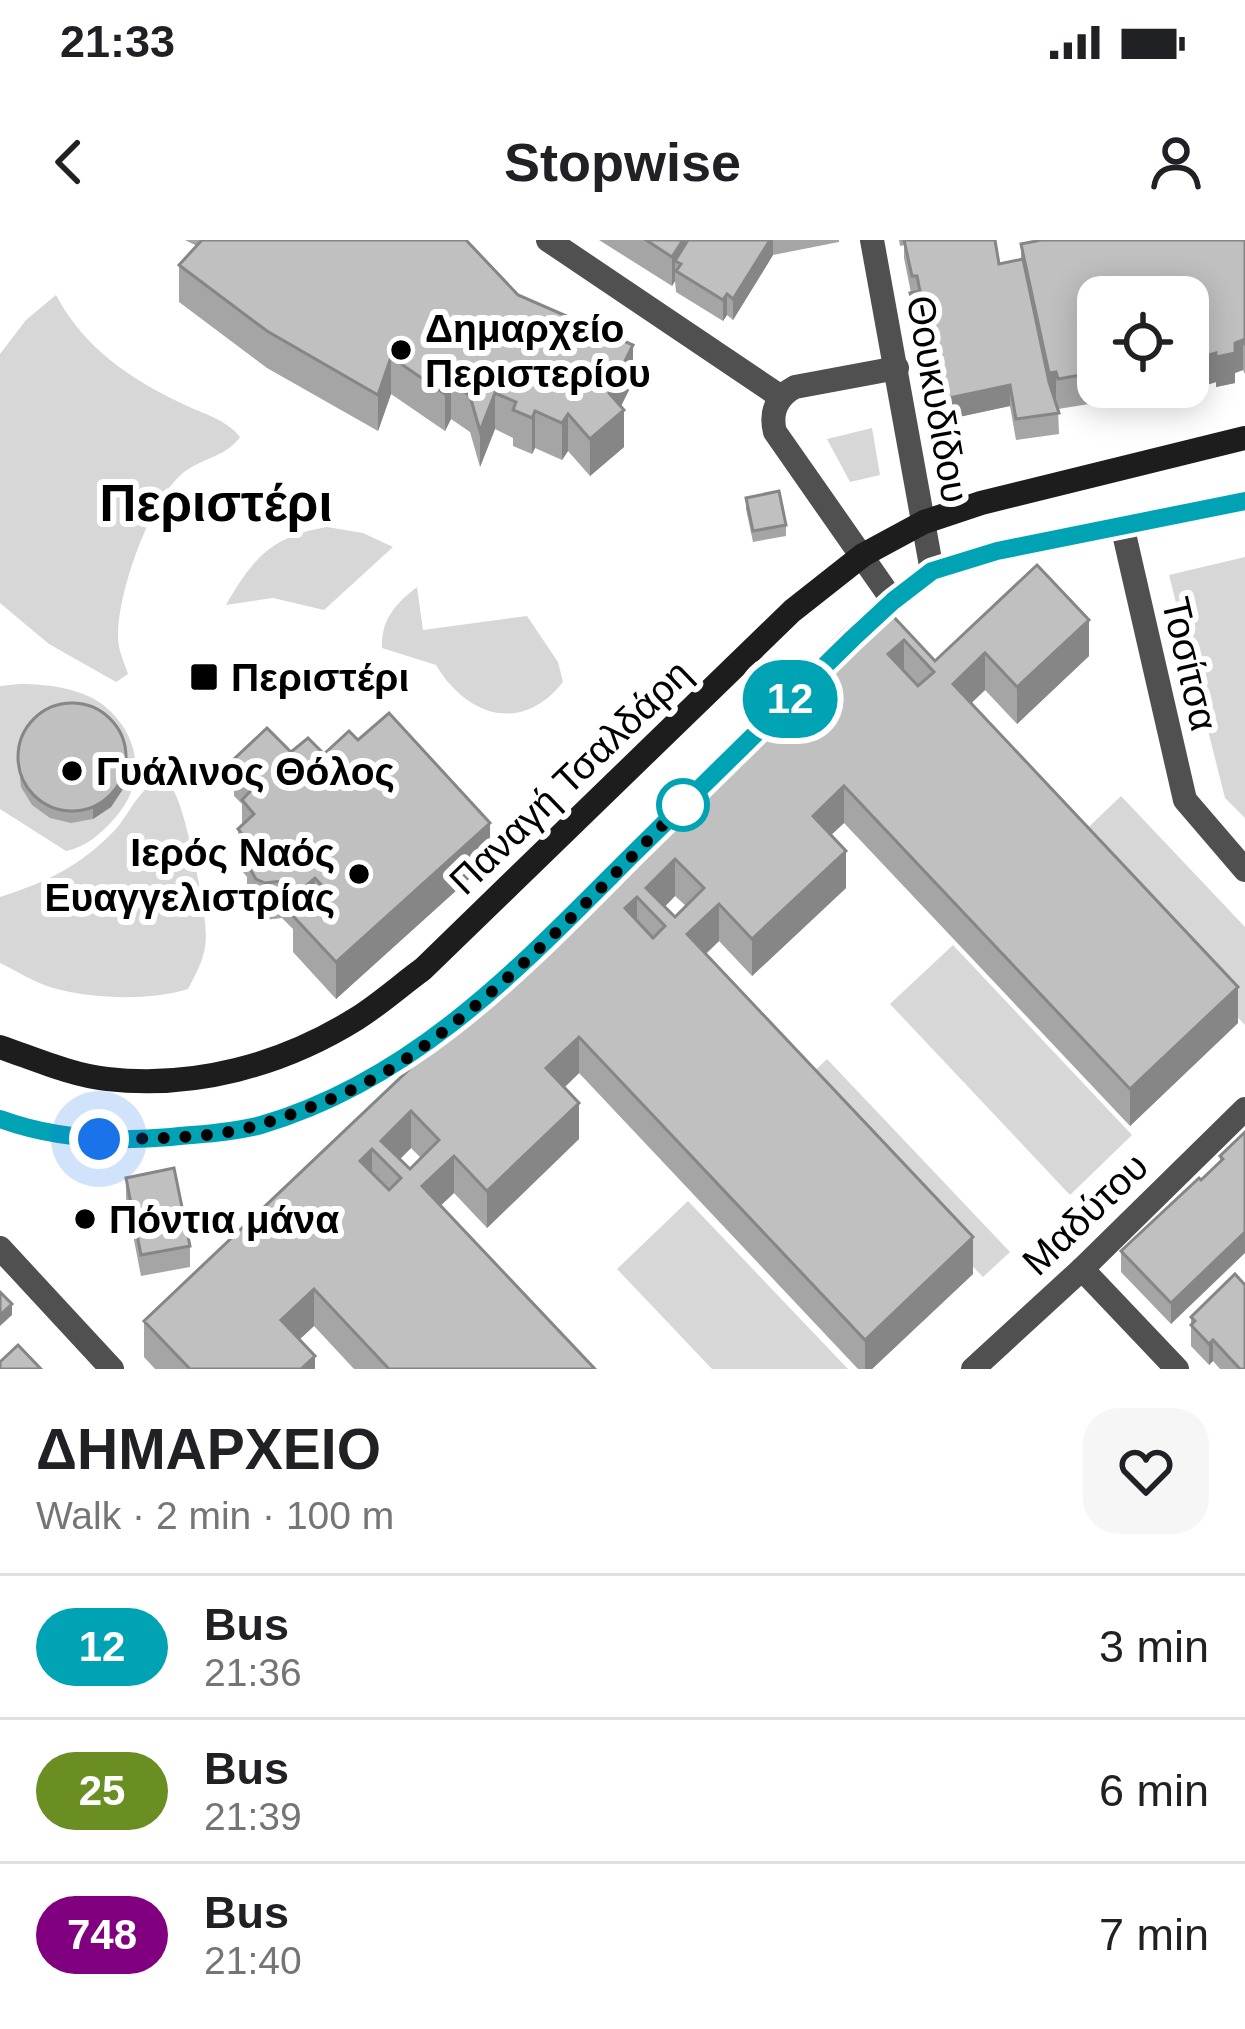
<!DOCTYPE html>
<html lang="en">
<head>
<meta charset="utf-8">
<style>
	:root { --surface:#fff; --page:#f6f6f6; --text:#202124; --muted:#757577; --line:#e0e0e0 }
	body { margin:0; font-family:Arial,sans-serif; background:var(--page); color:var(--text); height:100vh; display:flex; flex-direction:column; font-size:45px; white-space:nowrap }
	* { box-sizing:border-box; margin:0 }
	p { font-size:39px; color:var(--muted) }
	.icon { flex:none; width:66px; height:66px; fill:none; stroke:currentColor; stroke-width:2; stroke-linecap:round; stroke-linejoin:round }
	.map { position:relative; height:1129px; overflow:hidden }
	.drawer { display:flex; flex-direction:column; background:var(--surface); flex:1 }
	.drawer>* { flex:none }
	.badge { padding:0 24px; border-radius:39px; font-size:42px; line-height:78px }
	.buttons { position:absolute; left:1077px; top:36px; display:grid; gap:24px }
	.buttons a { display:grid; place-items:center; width:132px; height:132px; border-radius:24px; background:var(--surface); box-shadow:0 6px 30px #0003; font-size:60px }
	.you { position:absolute; width:60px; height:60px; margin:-30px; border:9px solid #fff; border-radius:50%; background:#1a73e8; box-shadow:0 0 0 18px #1a73e833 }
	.map>.badge { position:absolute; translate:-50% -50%; box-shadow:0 0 0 6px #fff }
	.round { display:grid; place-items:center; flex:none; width:126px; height:126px; border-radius:36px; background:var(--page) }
	.head { display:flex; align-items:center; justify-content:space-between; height:204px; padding:0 36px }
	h1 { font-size:57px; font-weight:700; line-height:90px }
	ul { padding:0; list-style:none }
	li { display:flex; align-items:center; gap:36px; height:144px; padding:0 36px; border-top:3px solid var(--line) }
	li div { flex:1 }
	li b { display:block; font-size:45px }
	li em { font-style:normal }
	li .badge { min-width:132px; font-weight:700; text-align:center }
	.status { display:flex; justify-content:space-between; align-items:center; height:84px; padding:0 60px; background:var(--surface); direction:ltr }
	.status svg { height:33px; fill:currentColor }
	header { display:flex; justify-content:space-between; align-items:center; height:156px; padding:0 36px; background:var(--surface); font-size:54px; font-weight:700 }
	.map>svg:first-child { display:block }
</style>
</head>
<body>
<div class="status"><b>21:33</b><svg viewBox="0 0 49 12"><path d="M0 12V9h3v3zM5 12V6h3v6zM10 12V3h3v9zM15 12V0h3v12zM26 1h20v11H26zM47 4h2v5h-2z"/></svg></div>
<header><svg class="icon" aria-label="back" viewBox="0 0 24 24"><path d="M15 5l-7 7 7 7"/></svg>Stopwise<svg class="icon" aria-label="person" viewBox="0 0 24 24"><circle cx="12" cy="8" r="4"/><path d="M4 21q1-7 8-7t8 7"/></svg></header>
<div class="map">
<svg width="1245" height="1129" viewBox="0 0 1245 1129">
	<rect width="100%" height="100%" fill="#fff"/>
	<g fill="#d7d7d7">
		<path d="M56 55C84 108 130 139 183 164 203 174 226 179 240 197 227 216 203 218 184 232 150 259 117 354 118 397 118 410 124 422 128 434L116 442 49 404 0 363V114L26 80Z"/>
		<polygon points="872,188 880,235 850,242 827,199"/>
		<path d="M327 287 363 293 393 307 324 370 273 358 226 365C253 318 272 296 327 287Z"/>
		<polygon points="1245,317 1245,578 1225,558 1169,335"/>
		<path d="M417 347 423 390 527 376 558 422 563 442C522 494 467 477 436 425L382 408C381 380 395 364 417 347Z"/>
		<path d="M20 444C47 444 80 448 102 464 142 495 147 545 113 580 100 595 85 607 66 611L0 569V446Z"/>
		<path d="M158 541C166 543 168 542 173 550 185 566 207 674 206 696 206 716 197 732 188 749 149 761 93 759 53 748 35 743 17 731 0 723V657C45 643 82 625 115 590 129 575 139 548 158 541Z"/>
		<polygon points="1121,556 1245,687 1245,785 1072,603"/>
		<polygon points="953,705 1132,895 1070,955 890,764"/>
		<polygon points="827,819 1010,1012 983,1037 800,845"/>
		<polygon points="688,961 848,1129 712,1129 617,1029"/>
	</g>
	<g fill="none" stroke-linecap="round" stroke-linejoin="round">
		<g stroke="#505050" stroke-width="24">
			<polyline points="548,0 781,157"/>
			<polyline points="872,0 932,331"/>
			<polyline points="1122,285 1185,560 1245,630"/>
			<path d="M893 361 775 192C770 173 776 157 795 147L897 128"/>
			<polyline points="0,1008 112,1129"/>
			<polyline points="1082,1029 1177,1129"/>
			<polyline points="973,1129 1082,1029 1245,869"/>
		</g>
		<g stroke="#1d1d1d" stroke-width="24">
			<path d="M0 807C35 819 71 835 107 839 194 849 282 825 356 779 380 764 401 745 423 729L792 371 863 315 924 282 981 263 1245 198"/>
			<path d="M0 879C54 899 114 902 171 897 200 894 232 892 261 884 413 842 523 723 632 615 706 543 779 470 852 397L893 361 932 331 997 311 1245 261"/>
		</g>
	</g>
	<g fill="#a5a5a5" fill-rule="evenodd">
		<polygon points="185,0 466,0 518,55 633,142 621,166 624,207 590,236 568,211 562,220 535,208 532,214 513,206 513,198 495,189 480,227 470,192 451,179 445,191 391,154 378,191 267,128 179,62 179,25 197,6"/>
		<polygon points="599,0 839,0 839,2 773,15 733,80 727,75 723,81 676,52 675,41 672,46"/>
		<polygon points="899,0 995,0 999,24 1021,19 1021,4 1245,0 1245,134 1243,130 1235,133 1235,143 1216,147 1216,142 1191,150 1191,145 1188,146 1188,57 1098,57 1098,147 1186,147 1166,153 1165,147 1146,153 1145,147 1133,150 1133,157 1058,169 1059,194 1016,200 1010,166 940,181 924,108 918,109 910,74 911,53 904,18 904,5 900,6"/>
		<polygon points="746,258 786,285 786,296 753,302 746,269"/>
		<path d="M1037 325 1089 416 1017 484 985 450 971 463 1238 783 1130 886 844 583 831 595 846 648 752 736 719 701 706 714 973 1034 872 1129H858L579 833 565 847 579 899 487 988 454 953 440 966 595 1129H354L314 1086 299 1099 315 1129H155L144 1117V1081L890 373 935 421ZM675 656 686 666 675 677 664 667ZM411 908 421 918 410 929 400 919Z"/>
		<polygon points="291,512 324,514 490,620 336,759 293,712 293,689 282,678 265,680 256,675 247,661 247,637 238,626 238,589 242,585 242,564 234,556 234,519"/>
		<polygon points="18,514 127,526 123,549 111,567 93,579 71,583 50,578 32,565 21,547"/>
		<polygon points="1245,892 1171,1084 1121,1032 1121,1011 1220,922 1220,916"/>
		<polygon points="126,938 190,1006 190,1027 141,1036 126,959"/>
		<polygon points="1191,1077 1245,1129 1220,1129 1213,1121 1209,1125 1191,1106"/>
	</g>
	<g fill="#868686">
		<polygon points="683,0 701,0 681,24 675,21 675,41 672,46 672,17"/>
		<polygon points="770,0 773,0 773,15 733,80 733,59"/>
		<polygon points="727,54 727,75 723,81 723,60"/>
		<polygon points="1243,100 1243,130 1235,133 1235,143 1216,147 1216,117 1235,103"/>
		<polygon points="633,105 633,142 615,178 624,170 624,207 590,236 590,199 609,153"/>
		<polygon points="1216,113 1216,142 1191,150 1191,120"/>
		<polygon points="1191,116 1191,145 1188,146 1188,117"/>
		<polygon points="391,117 391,154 378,191 378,155"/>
		<polygon points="1056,132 1056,161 1049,163 1049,133"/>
		<polygon points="451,142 451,179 445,191 445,154"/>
		<polygon points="1010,145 1010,166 940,181 940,160"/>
		<polygon points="1146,147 1165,147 1146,153"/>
		<polygon points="1166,147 1186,147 1166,153"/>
		<polygon points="495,153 495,189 480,227 480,191"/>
		<polygon points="535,171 535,208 532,214 532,178"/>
		<polygon points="568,174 568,211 562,220 562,183"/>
		<polygon points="1089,380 1089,416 1017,484 1017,447"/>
		<polygon points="904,400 904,437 888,414"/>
		<polygon points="985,413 985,450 953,481 953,444"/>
		<polygon points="127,516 123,549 111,567 93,579 93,568"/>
		<polygon points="844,546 844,583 813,612 813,576"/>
		<polygon points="490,583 490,620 336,759 336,722"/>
		<polygon points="846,611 846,648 752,736 752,699"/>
		<polygon points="675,619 675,656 656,676 646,648"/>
		<polygon points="315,638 315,675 295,678 295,655"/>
		<polygon points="637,657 637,693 625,668"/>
		<polygon points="719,664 719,701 687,731 687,694"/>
		<polygon points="1238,747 1238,783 1130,886 1130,849"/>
		<polygon points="579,797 579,833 546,865 546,828"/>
		<polygon points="579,863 579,899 487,988 487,951"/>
		<polygon points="411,871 411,908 391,928 381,901"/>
		<polygon points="372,909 372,945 360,921"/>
		<polygon points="454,916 454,953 422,983 422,946"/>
		<polygon points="1245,992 1245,1013 1171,1084 1171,1063"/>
		<polygon points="973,997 973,1034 872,1129 865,1129 865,1100"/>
		<polygon points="314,1049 314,1086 281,1117 281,1080"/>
		<polygon points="12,1064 12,1075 0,1086 0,1075"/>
		<polygon points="1213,1100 1213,1121 1209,1125 1209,1104"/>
		<polygon points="315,1116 315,1129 301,1129"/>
	</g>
	<g fill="#c0c0c0" stroke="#868686" stroke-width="3" fill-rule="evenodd">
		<polygon points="202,0 466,0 518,55 633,105 609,153 624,170 590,199 568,174 562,183 535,171 532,178 513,170 516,162 495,153 480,191 470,156 451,142 445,154 391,117 378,155 267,91 179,25"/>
		<polygon points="646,0 683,0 672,17"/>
		<polygon points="688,0 770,0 733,59 727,54 723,60 676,31 681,24 675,21"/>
		<polygon points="904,0 995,0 999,24 1023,19 1049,142 1059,173 1016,179 1010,145 940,160 924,87 918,88 910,53 920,51 917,36 912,36"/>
		<polygon points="1041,0 1245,0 1245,105 1243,100 1235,103 1235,113 1216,117 1216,113 1191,120 1191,116 1188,117 1188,57 1098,57 1098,132 1058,139 1056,132 1049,133 1021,4"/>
		<polygon points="779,251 786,285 753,291 746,258"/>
		<path d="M1037 325 1089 380 1017 447 985 413 953 444 1238 747 1130 849 844 546 813 576 846 611 752 699 719 664 687 694 973 997 865 1100 579 797 546 828 579 863 487 951 454 916 422 946 595 1129H389L314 1049 281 1080 315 1116 301 1129H190L144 1081 890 373 935 421ZM904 400 934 432 918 446 888 414ZM675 619 704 648 675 677 646 648ZM637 657 665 686 653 698 625 668ZM411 871 439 900 410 929 381 901ZM372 909 401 938 389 950 360 921Z"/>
		<circle cx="72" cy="517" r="54"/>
		<polygon points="389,473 490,583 336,722 293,676 324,648 315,638 295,655 282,641 265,643 256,639 247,624 251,605 238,589 254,574 242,560 258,543 234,519 267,488 291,512 308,498 324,514 349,491 358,500"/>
		<polygon points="1245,892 1245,992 1171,1063 1121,1011 1199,938 1201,940 1223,919 1220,916"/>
		<polygon points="174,928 190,1006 141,1015 126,938"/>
		<polygon points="1235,1034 1245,1045 1245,1129 1240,1129 1213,1100 1209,1104 1191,1085 1195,1081 1191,1077"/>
		<polygon points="0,1052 12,1064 0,1075"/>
		<polygon points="18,1105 41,1129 0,1129 0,1122"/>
	</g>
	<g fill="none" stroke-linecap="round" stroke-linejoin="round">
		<g stroke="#fff" stroke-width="27">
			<path id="line" d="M0 879C54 899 114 902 171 897 200 894 232 893 261 885 415 840 522 725 632 615 706 543 779 470 853 398L893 361 932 331 997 311 1245 261"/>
		</g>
		<use href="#line" stroke="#00a3b4" stroke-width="18"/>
		<path stroke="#000" stroke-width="12" stroke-dasharray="0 21.6" d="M99 899C152 898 210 900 262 884 310 869 361 849 403 821 511 747 600 647 692 556L683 565"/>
	</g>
	<g fill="#000" stroke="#fff" stroke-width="4.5">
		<circle cx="401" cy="110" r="12"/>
		<rect x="189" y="422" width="30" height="30" rx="6"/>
		<circle cx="72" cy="531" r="12"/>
		<circle cx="359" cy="634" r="12"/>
		<circle cx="85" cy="979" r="12"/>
	</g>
	<circle fill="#fff" stroke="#00a3b4" stroke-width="6" cx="683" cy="565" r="24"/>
	<g text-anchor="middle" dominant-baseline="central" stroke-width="12" stroke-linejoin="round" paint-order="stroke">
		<g font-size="39" font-weight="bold" fill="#000" stroke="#fff" text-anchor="start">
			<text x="425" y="88">Δημαρχείο<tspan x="425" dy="45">Περιστερίου</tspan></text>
			<text x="231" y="437">Περιστέρι</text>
			<text x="96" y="531">Γυάλινος Θόλος</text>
			<text x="335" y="612" text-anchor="end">Ιερός Ναός<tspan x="335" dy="45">Ευαγγελιστρίας</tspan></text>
			<text x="109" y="979">Πόντια μάνα</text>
		</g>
		<g font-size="39" fill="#000" stroke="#fff">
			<text transform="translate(938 159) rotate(80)">Θουκυδίδου</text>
			<text transform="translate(1190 424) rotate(77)">Τοσίτσα</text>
			<text transform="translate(570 537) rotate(-44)">Παναγή Τσαλδάρη</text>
			<text transform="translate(1085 974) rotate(-44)">Μαδύτου</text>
		</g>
		<g font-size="51" font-weight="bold" fill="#000" stroke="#fff">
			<text x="216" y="263">Περιστέρι</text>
		</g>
	</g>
</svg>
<div class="buttons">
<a><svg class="icon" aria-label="locate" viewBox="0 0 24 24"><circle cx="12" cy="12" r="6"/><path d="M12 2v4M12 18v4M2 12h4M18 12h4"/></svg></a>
</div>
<div class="you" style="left:99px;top:899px"></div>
<b class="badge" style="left:790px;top:459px;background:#00a3b4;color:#fff">12</b>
</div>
<section class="drawer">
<div class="head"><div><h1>ΔΗΜΑΡΧΕΙΟ</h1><p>Walk · 2 min · 100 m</p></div><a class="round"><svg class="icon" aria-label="heart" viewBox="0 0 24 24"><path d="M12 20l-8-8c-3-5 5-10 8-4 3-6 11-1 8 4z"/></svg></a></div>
<ul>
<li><span class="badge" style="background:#00a3b4;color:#fff">12</span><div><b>Bus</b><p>21:36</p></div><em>3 min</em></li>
<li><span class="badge" style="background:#6b8e23;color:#fff">25</span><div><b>Bus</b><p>21:39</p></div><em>6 min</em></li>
<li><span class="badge" style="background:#800080;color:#fff">748</span><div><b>Bus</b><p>21:40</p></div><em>7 min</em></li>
</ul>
</section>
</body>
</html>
